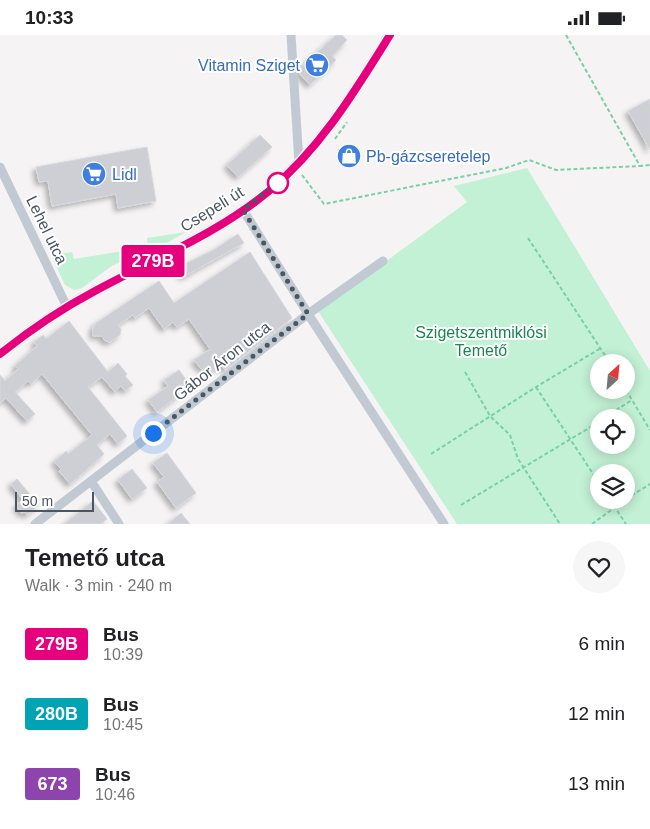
<!DOCTYPE html>
<html lang="en">
<head>
<meta charset="utf-8">
<style>
	:root { --surface:#fff; --page:#f6f6f6; --text:#202124; --muted:#757577 }
	body { margin:0; font-family:Helvetica,sans-serif; background:var(--page); color:var(--text); height:100vh; display:flex; flex-direction:column; font-size:19px; white-space:nowrap }
	* { box-sizing:border-box; margin:0 }
	p { font-size:16px; color:var(--muted) }
	.icon { flex:none; width:28px; height:28px; fill:none; stroke:currentColor; stroke-width:2; stroke-linecap:round; stroke-linejoin:round }
	.map { position:relative; height:489px; overflow:hidden }
	.sheet { display:flex; flex-direction:column; background:var(--surface); flex:1 }
	.sheet>* { flex:none }
	.badge { padding:0 10px; border-radius:4px; font-size:18px; line-height:32px }
	.needle { width:32px; rotate:26deg }
	.fabs { position:absolute; left:590px; top:319px; display:grid; gap:10px }
	.fabs a { display:grid; place-items:center; width:45px; height:45px; border-radius:50%; background:var(--surface); box-shadow:0 2px 12px #0003; font-size:25px }
	.scale { position:absolute; left:15px; bottom:12px; width:79px; box-sizing:border-box; padding-left:5px; border:2px solid #4a5661; border-top:0; font-size:14px; line-height:18px; white-space:nowrap; color:#4a5661; -webkit-text-stroke:4px #fff; paint-order:stroke }
	.you { position:absolute; width:25px; height:25px; margin:-12px; border:4px solid #fff; border-radius:50%; background:#1a73e8; box-shadow:0 0 0 8px #1a73e833 }
	.map>.badge { position:absolute; translate:-50% -50%; box-shadow:0 0 0 2px #fff }
	.round { display:grid; place-items:center; flex:none; width:52px; height:52px; border-radius:26px; background:var(--page) }
	.overview { display:flex; align-items:center; justify-content:space-between; height:85px; padding:0 25px }
	h1 { font-size:24px; font-weight:700; line-height:38px }
	ul { padding:0; list-style:none }
	li { display:flex; align-items:center; gap:15px; height:70px; padding:0 25px }
	li div { flex:1 }
	li b { display:block; font-size:19px }
	li em { font-style:normal }
	li .badge { min-width:55px; font-weight:700; text-align:center }
	.status { display:flex; justify-content:space-between; align-items:center; height:35px; padding:0 25px; background:var(--surface); direction:ltr }
	.status svg { height:14px; fill:currentColor }
	.map>svg:first-child { display:block }
</style>
</head>
<body>
<div class="status"><b>10:33</b><svg viewBox="0 0 49 12"><path d="M0 12V9h3v3zM5 12V6h3v6zM10 12V3h3v9zM15 12V0h3v12zM26 1h20v11H26zM47 4h2v5h-2z"/></svg></div>
<div class="map">
<svg width="650" height="489" viewBox="0 0 650 489">
	<defs>
		<filter id="shadow"><feDropShadow dx="-3.5" dy="3.5" stdDeviation="2.5" flood-color="#0004"/></filter>
	</defs>
	<rect width="100%" height="100%" fill="#f5f3f3"/>
	<g fill="#c3f1d5" fill-rule="evenodd">
		<path d="M527 133 650 336V489H457L318 276 467 167 454 151ZM599 328H626V355H599ZM599 382H626V410H599ZM599 438H626V465H599Z"/>
		<polygon points="186,197 163,210 143,216 124,225 110,232 82,253 74,255 65,250 44,205 48,203 56,219 72,217 74,224 148,212 147,203"/>
	</g>
	<g fill="#cdcfd5" stroke="#d7d9de" filter="url(#shadow)">
		<polygon points="336,0 342,0 347,5 332,21 336,25 310,50 300,39 299,34"/>
		<polygon points="650,64 650,115 628,76"/>
		<polygon points="260,100 272,112 238,142 227,130"/>
		<polygon points="147,112 156,166 118,173 116,159 52,171 48,146 39,147 36,132"/>
		<polygon points="238,199 244,208 183,242 177,233 215,214"/>
		<polygon points="250,217 292,283 225,335 221,330 209,338 205,332 202,335 194,325 210,314 189,284 177,292 173,287 164,294 149,273 135,283 133,280 118,290 121,294 120,300 110,307 105,306 102,301 93,301 93,293 96,288 159,246 174,268"/>
		<polygon points="69,286 108,337 118,328 127,339 125,341 133,350 125,356 121,351 115,357 102,342 88,352 127,401 118,409 110,399 97,410 104,419 70,449 59,436 61,434 54,427 66,416 68,419 92,400 42,339 31,349 28,346 15,357 35,379 27,386 6,363 0,368 0,340 5,346 18,334 15,331 37,311 34,307 43,300 46,304"/>
		<polygon points="179,335 191,351 157,377 148,365 168,351 164,345"/>
		<polygon points="167,418 196,458 176,473 157,447 164,442 153,428"/>
		<polygon points="132,434 147,453 132,464 118,445"/>
		<polygon points="17,444 39,470 27,480 24,477 22,479 16,470 23,465 11,449"/>
		<polygon points="93,466 107,484 100,489 64,489"/>
		<polygon points="181,478 190,489 168,489"/>
	</g>
	<g fill="none" stroke-linecap="round" stroke-linejoin="round">
		<g stroke="#7ad0a6" stroke-width="2" stroke-dasharray="4 2.5" stroke-linecap="butt">
			<polyline points="566,0 640,131 650,130"/>
			<polyline points="335,104 347,87"/>
			<polyline points="302,140 324,169 506,133 529,125 556,135 640,131"/>
			<polyline points="528,203 610,328"/>
			<polyline points="465,337 490,381 510,400 518,424 560,489"/>
			<polyline points="536,352 599,448"/>
			<polyline points="626,355 650,395"/>
			<polyline points="605,382 632,365"/>
			<polyline points="431,419 536,352 601,313"/>
			<polyline points="626,464 650,449"/>
			<polyline points="610,465 626,489"/>
			<polyline points="461,470 599,387"/>
			<polyline points="592,489 625,465"/>
		</g>
		<g stroke="#c1cad2" stroke-width="9">
			<polyline points="291,0 299,128"/>
			<polyline points="0,132 67,272"/>
			<polyline points="243,175 310,282 444,489"/>
			<polyline points="91,446 119,489"/>
			<polyline points="35,489 308,279 383,226"/>
		</g>
		<path stroke="#c1cad2" stroke-width="11" d="M0 319C30 295 61 274 95 256 154 224 217 199 269 156 321 113 355 56 390 0"/>
	</g>
	<g fill="none" stroke-linecap="round" stroke-linejoin="round">
		<g stroke="#fff" stroke-width="11">
			<path id="line" d="M0 319C30 295 61 274 95 256 154 224 217 199 269 156 321 113 355 56 390 0"/>
		</g>
		<use href="#line" stroke="#e6007e" stroke-width="8"/>
		<polyline stroke="#4a5661" stroke-width="5" stroke-dasharray="0 9" points="153,398 308,279 243,175 282,144 278,148"/>
	</g>
	<defs>
		<g id="supermarket-disc" transform="scale(1.25)"><circle r="9.5" fill="#3f7fe0" stroke="#fff"/><path d="M-6-5.5h2.5l.6 2H6L4.5 2H-2.5L-4.4-4H-6ZM-1.5 3.2a1.3 1.3 0 1 0 .1 0ZM3 3.2a1.3 1.3 0 1 0 .1 0Z" fill="#fff"/></g>
		<g id="shop-disc" transform="scale(1.25)"><circle r="9.5" fill="#3f7fe0" stroke="#fff"/><path d="M-5-2.5h2.3a2.7 3.5 0 0 1 5.4 0H5L5.5 6h-11ZM-1.5-2.5h3a1.5 2.3 0 0 0-3 0Z" fill="#fff"/></g>
	</defs>
	<g fill-rule="evenodd">
		<use href="#supermarket-disc" x="317" y="30"/>
		<use href="#shop-disc" x="349" y="121"/>
		<use href="#supermarket-disc" x="94" y="139"/>
	</g>
	<circle fill="#fff" stroke="#e6007e" stroke-width="2.5" cx="278" cy="148" r="10"/>
	<g text-anchor="middle" dominant-baseline="central" stroke-width="4" stroke-linejoin="round" paint-order="stroke">
		<g font-size="16" fill="#366cbe" stroke="#fff" text-anchor="start">
			<text x="300" y="30" text-anchor="end">Vitamin Sziget</text>
			<text x="366" y="121">Pb-gázcseretelep</text>
			<text x="112" y="139">Lidl</text>
		</g>
		<g font-size="16" fill="#4a5661" stroke="#fff">
			<text transform="translate(212 174) rotate(-32)">Csepeli út</text>
			<text transform="translate(47 195) rotate(64)">Lehel utca</text>
			<text transform="translate(222 326) rotate(-38)">Gábor Áron utca</text>
		</g>
		<g font-size="16" fill="#17864f" stroke="#fff">
			<text x="481" y="297">Szigetszentmiklósi<tspan x="481" dy="18">Temető</tspan></text>
		</g>
	</g>
</svg>
<div class="fabs">
<a><svg class="needle" viewBox="-14 -14 28 28"><path d="M0-13l5 13h-10z" fill="#e53935"/><path d="M0 13l5-13h-10z" fill="#757577"/></svg></a>
<a><svg class="icon" aria-label="locate" viewBox="0 0 24 24"><circle cx="12" cy="12" r="6"/><path d="M12 2v4M12 18v4M2 12h4M18 12h4"/></svg></a>
<a><svg class="icon" aria-label="layers" viewBox="0 0 24 24"><path d="M12 4l9 5-9 5-9-5zM3 14l9 5 9-5"/></svg></a>
</div>
<div class="scale">50 m</div>
<div class="you" style="left:153px;top:398px"></div>
<b class="badge" style="left:153px;top:226px;background:#e6007e;color:#fff">279B</b>
</div>
<section class="sheet">
<div class="overview"><div><h1>Temető utca</h1><p>Walk · 3 min · 240 m</p></div><a class="round"><svg class="icon" aria-label="heart" viewBox="0 0 24 24"><path d="M12 20l-8-8c-3-5 5-10 8-4 3-6 11-1 8 4z"/></svg></a></div>
<ul>
<li><span class="badge" style="background:#e6007e;color:#fff">279B</span><div><b>Bus</b><p>10:39</p></div><em>6 min</em></li>
<li><span class="badge" style="background:#00a3b4;color:#fff">280B</span><div><b>Bus</b><p>10:45</p></div><em>12 min</em></li>
<li><span class="badge" style="background:#8e44ad;color:#fff">673</span><div><b>Bus</b><p>10:46</p></div><em>13 min</em></li>
</ul>
</section>
</body>
</html>
